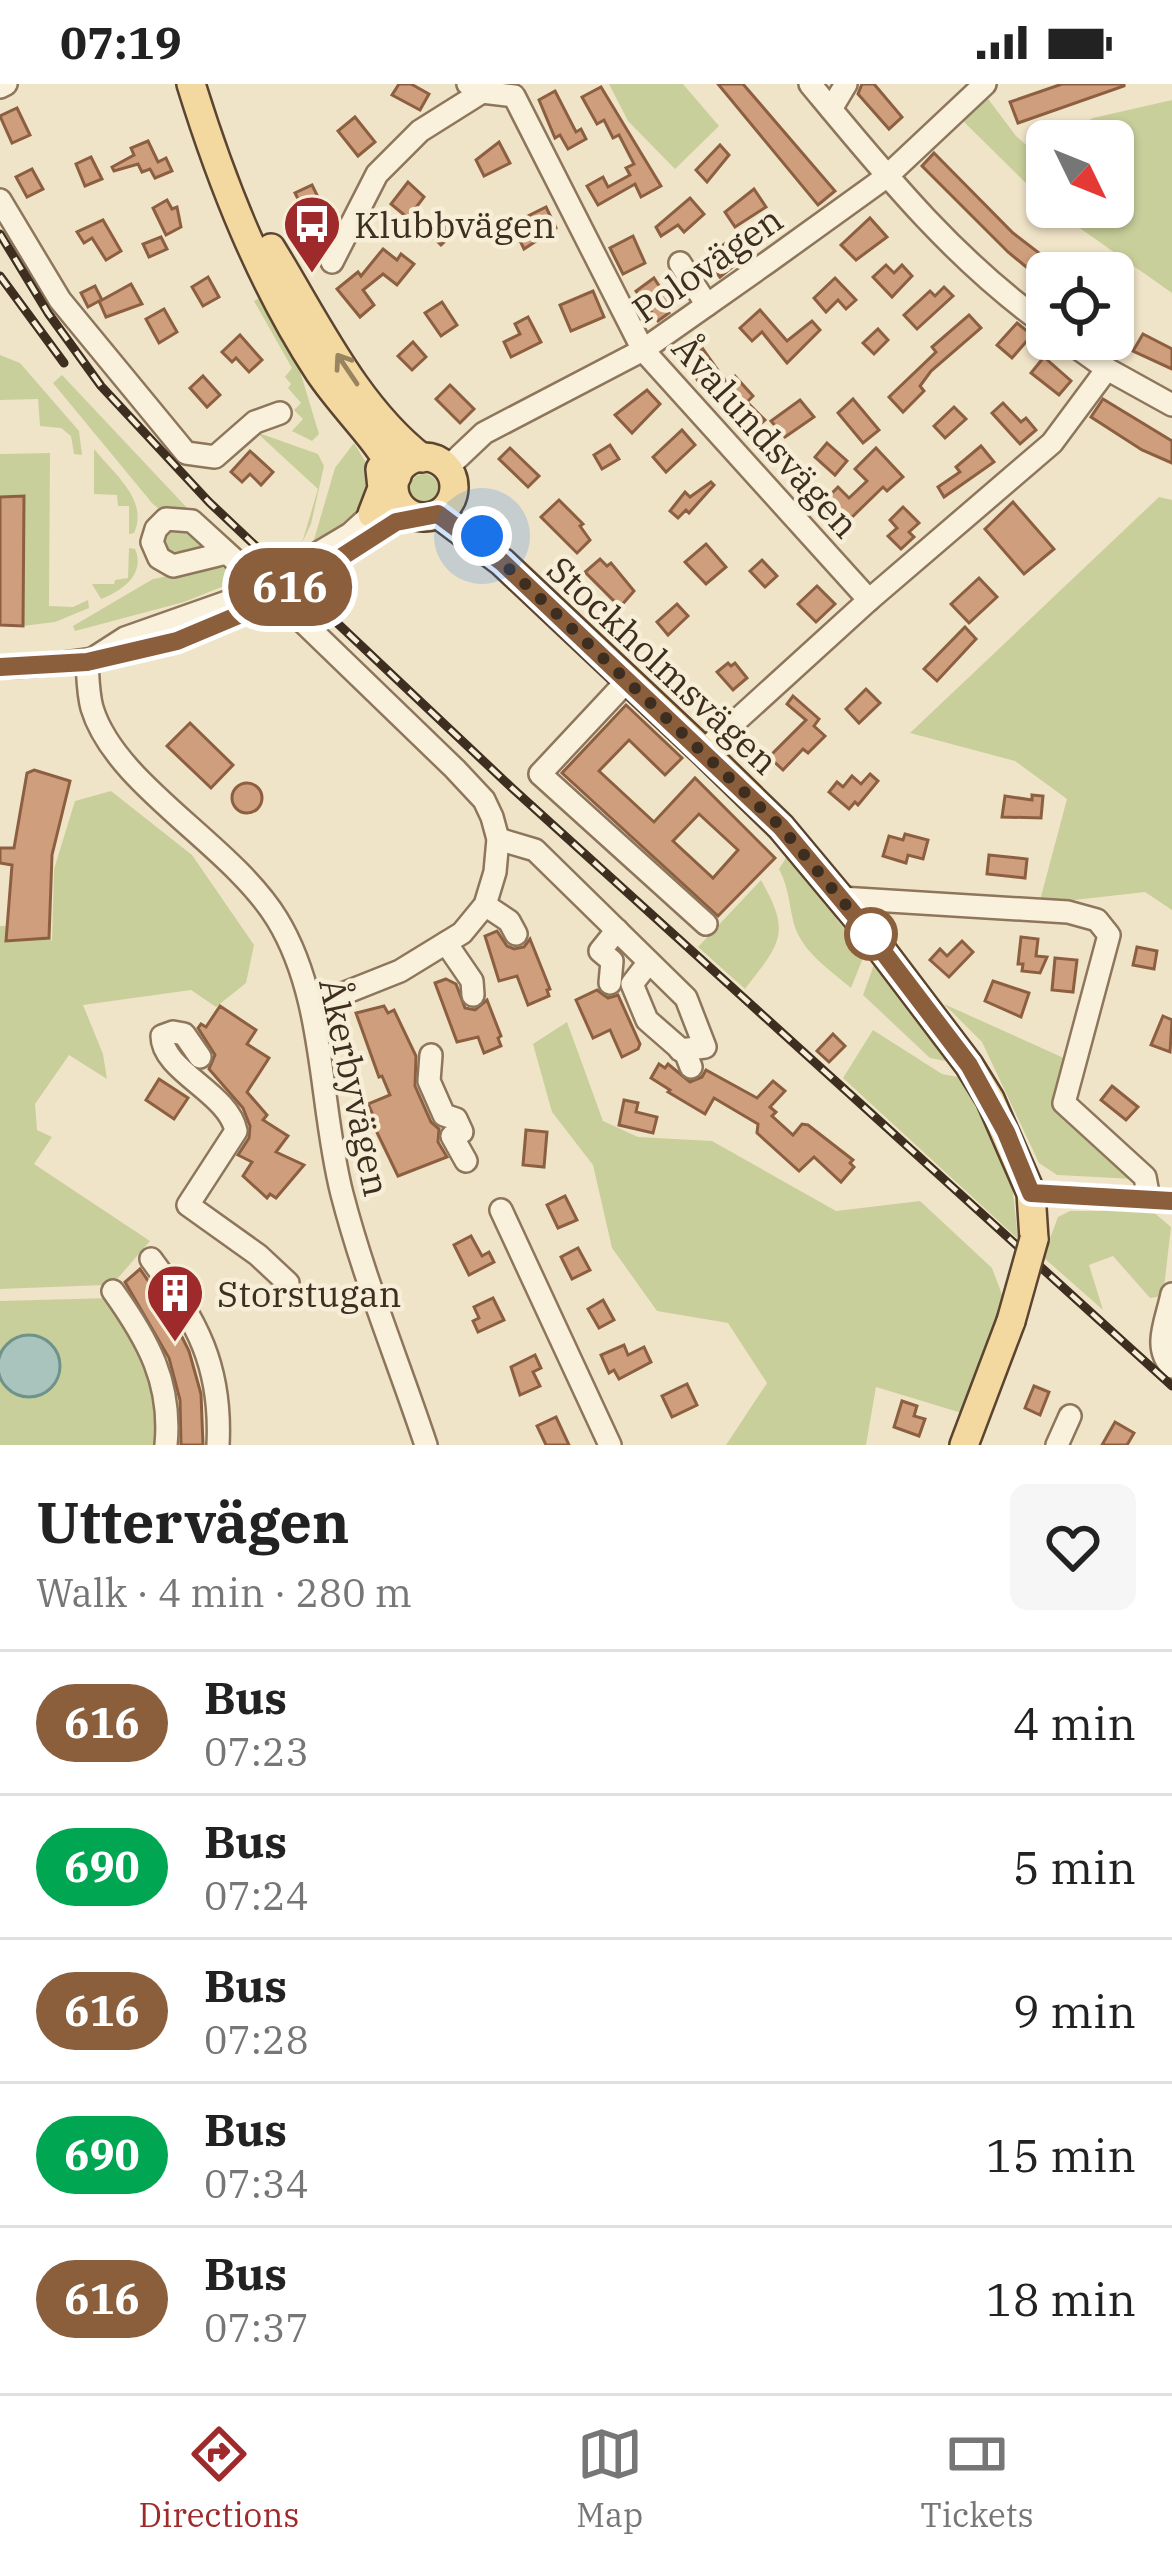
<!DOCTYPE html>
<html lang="en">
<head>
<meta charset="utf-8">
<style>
	:root { --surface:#fff; --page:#f6f6f6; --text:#222; --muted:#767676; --line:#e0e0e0; --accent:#9e2a2b }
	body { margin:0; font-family:"IBM Plex Serif",serif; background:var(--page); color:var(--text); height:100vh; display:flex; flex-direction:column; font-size:45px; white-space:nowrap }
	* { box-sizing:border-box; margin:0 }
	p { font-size:39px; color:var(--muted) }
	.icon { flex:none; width:66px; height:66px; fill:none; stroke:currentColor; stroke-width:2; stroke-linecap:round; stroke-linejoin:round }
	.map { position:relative; height:1361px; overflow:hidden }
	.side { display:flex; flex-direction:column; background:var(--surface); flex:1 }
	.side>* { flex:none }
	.badge { padding:0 24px; border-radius:39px; font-size:42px; line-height:78px }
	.needle { width:78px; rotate:133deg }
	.buttons { position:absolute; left:1026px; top:36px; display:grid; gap:24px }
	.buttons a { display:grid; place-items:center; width:108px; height:108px; border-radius:18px; background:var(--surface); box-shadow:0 3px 9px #0004; font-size:60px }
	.you { position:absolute; width:60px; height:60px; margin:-30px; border:9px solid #fff; border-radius:50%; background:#1a73e8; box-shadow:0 0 0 18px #1a73e833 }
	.map>.badge { position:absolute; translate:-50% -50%; box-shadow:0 0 0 6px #fff }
	.round { display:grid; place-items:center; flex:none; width:126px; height:126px; border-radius:18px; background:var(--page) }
	.headline { display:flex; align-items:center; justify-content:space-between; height:204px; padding:0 36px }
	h1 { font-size:57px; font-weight:800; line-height:90px }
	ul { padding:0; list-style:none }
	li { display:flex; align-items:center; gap:36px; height:144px; padding:0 36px; border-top:3px solid var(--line) }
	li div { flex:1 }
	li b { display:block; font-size:45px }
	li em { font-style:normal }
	li .badge { min-width:132px; font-weight:700; text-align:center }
	.status { display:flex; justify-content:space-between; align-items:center; height:84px; padding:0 60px; background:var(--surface); direction:ltr }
	.status svg { height:33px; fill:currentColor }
	.menu { display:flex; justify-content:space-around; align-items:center; height:168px; border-top:3px solid var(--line); background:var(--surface); font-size:33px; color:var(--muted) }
	.menu a { display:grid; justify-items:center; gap:6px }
	.menu .on { color:var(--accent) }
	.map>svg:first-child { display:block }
</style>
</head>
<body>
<div class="status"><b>07:19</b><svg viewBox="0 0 49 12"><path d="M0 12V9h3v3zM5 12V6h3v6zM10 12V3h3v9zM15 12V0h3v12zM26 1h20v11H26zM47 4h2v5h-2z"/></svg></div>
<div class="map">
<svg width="1172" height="1361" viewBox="0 0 1172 1361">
	<rect width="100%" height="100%" fill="#f0e4c8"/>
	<g fill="#c9cf9b">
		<polygon points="609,0 683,0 719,42 675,85 628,37"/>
		<polygon points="986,12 1016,52 1033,67 1047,60 1047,120 960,34"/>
		<polygon points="1172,16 1172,209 1050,123 1113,123 1113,57 1052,57 1093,34"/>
		<polygon points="261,213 296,274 319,350 312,357 292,347 303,335 294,326 301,319 288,304 291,300 285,293 292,284 254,217"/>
		<polygon points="0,271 20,279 79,347 82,371 74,370 71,352 61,344 40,342 38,315 0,316"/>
		<polygon points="62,291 190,427 160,426 152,419 53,299"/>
		<polygon points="256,348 318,370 324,382 311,440 302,459 318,405"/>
		<path d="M354 359 373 390C366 425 345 444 313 459L335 384Z"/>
		<path d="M94 365C114 390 149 416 134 449L129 450V422H118L117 411 94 410Z"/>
		<polygon points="50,369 49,522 73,523 88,516 89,524 55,538 23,542 24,413 0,413 0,370"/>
		<circle cx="424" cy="404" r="14"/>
		<polygon points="1159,413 1172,416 1172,826 1145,808 1039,820 1067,715 1015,677 910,649"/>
		<polygon points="181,445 202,458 201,467 170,468 163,461 164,453 171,446"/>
		<path d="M129 464 135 465C146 490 122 507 101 515L92 500H114L115 496 128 494Z"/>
		<polygon points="208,484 225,484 239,496 184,518 75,547 73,542 153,495"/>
		<polygon points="111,707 192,771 254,861 246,899 216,923 191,906 83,921 103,970 107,995 69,971 35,1020 37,1046 52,1053 34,1080 150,1157 118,1194 104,1201 0,1205 0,842 7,842 7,857 49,854 52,857 54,785 75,717"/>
		<path d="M789 769 829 814 837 836 865 869 851 904C830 886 802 868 794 840 789 821 789 804 779 785Z"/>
		<path d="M761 796C792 850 780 859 745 905L698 863Z"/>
		<polygon points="875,878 955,979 930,974 863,911"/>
		<polygon points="944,920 1066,975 1062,1029 1134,1095 1057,1091 1039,1079 982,958"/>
		<polygon points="567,938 603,1037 638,1053 712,1057 836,1127 920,1117 992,1184 1004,1216 965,1330 876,1303 866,1361 726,1361 767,1299 728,1239 657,1227 612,1164 593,1081 552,1028 533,960"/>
		<polygon points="873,946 942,990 963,994 1011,1090 1018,1155 843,994"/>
		<polygon points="1070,1127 1152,1127 1171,1143 1163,1212 1150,1214 1113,1172 1089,1181 1103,1226 1043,1173 1058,1133"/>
		<path d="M111 1214C148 1271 158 1293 161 1361H0V1217Z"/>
	</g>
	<circle fill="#a9c4bc" stroke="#6f938a" stroke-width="3" cx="29" cy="1282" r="31"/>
	<g fill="#cf9f7d" stroke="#8d5f41" stroke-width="3" fill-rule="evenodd">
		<polygon points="399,0 411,0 429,10 420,26 392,11"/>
		<polygon points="718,0 743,0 835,107 818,121"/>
		<polygon points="862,0 874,0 902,33 889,45 858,10"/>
		<polygon points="1062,0 1124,0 1124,2 1018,39 1010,18"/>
		<polygon points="601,3 661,102 641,113 635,100 598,121 587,102 603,93 608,103 630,91 626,84 634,80 619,51 613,54 604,36 597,40 582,13"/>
		<polygon points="555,7 576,48 581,45 586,55 568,65 560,51 555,54 539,16"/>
		<polygon points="17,24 30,51 12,59 0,32"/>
		<polygon points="355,33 375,58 358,72 338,47"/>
		<polygon points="148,57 158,78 166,74 172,87 155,94 150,85 142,88 138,80 114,87 112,83 134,71 131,64"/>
		<polygon points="499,58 510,79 484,92 476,76"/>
		<polygon points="720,61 729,71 707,98 696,86"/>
		<polygon points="934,69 1013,149 1065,189 1047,189 1047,200 1008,168 922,82"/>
		<polygon points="91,73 102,95 85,102 76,80"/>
		<polygon points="32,85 43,105 27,113 16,93"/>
		<polygon points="408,98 424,113 408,134 391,120"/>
		<polygon points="312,101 324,125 301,136 295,124 301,121 295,109"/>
		<polygon points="754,105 766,123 735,143 725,128"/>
		<polygon points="690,114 704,130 684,148 678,141 661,152 656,143"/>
		<polygon points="167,116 172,125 177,123 181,143 166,151 153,124"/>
		<polygon points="546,123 556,144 524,165 515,146 527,141 524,134"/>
		<polygon points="445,134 457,146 441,161 429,149"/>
		<polygon points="870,134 887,153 856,176 841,161"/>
		<polygon points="103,136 121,167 106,176 92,154 84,159 77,148"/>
		<polygon points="633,152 645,179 623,190 610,164"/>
		<polygon points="161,153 167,165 149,173 143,160"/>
		<polygon points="728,157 742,175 720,193 713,184 705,190 699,180"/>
		<polygon points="383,165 397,176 401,170 414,180 397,201 383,190 363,206 374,221 360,233 337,205 358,188 361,192"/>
		<polygon points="886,181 894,189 902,181 912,192 892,213 873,193"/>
		<polygon points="208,193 219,213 203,222 192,203"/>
		<polygon points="654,194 669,217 663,221 669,229 658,237 636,207"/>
		<polygon points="835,194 856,216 846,225 838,216 826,228 814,214"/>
		<polygon points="131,200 142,220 106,233 99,217 88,223 81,209 95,202 102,216"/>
		<polygon points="944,203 953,212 917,245 904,231 930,207 935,212"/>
		<polygon points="593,207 604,233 571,247 560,221"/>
		<polygon points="442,218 457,241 441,252 425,229"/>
		<polygon points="164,225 177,248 159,259 146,235"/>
		<polygon points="760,226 787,257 812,237 820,246 787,279 762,248 752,257 740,244"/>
		<polygon points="969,231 981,244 931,287 920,302 924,307 903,328 889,313 936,268 932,263"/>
		<polygon points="528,233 541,258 511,273 504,258 520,250 515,240"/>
		<polygon points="1017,239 1032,251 1012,274 997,261"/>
		<polygon points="878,245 888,256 874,270 863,259"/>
		<polygon points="1143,250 1172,265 1172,285 1133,267"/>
		<polygon points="240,251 262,276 249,288 236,274 232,278 222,268"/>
		<polygon points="413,258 426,273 412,286 398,272"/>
		<polygon points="703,265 727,299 735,292 753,312 747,318 765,336 754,346 733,320 726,327 698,297 687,277"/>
		<polygon points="1044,273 1071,297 1059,311 1031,289"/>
		<polygon points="203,292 220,311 207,323 190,304"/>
		<polygon points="450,301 474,325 460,339 436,315"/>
		<polygon points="647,306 660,320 632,349 615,331"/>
		<polygon points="853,315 879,346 863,359 838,329"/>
		<polygon points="1103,315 1172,357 1172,379 1142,366 1091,333"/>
		<polygon points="800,316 814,333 785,353 771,337"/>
		<polygon points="1003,319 1021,338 1026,334 1036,346 1020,360 992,329"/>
		<polygon points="954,323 966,335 945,354 934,342"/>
		<polygon points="682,346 695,361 666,388 653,373"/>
		<polygon points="827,359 847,377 835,391 815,373"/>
		<polygon points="610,361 619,375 602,385 594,371"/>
		<polygon points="981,362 994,378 944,413 938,403 960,388 956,383"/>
		<polygon points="510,364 539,392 528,403 499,375"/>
		<polygon points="876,364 903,393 887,407 883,403 847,438 825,416 838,403 849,414 867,397 855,385"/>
		<polygon points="250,367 273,388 261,401 250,390 242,398 231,388"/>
		<polygon points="711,398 714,401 689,429 686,426 678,434 670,427 685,408 690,413"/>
		<polygon points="24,412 23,542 0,541 0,413"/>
		<polygon points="559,416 583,440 580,442 590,456 577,469 541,433"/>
		<polygon points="1013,418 1054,465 1024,490 985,445"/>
		<polygon points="903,423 919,439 909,448 914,453 901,465 888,452 897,444 890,436"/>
		<polygon points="706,460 726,483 706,500 685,478"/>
		<polygon points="600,475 607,482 611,479 634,507 620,523 585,488"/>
		<polygon points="762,476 777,492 765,503 750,487"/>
		<polygon points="979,494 997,513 969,539 951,520"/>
		<polygon points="817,502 835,520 816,538 798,520"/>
		<polygon points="677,520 688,532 668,551 657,538"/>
		<polygon points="965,543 976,555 937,597 924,585"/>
		<polygon points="728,579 731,582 735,579 747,594 733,606 717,588"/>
		<polygon points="866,605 880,619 859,639 846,625"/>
		<polygon points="793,612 819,635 814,642 825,652 808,669 803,665 783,686 769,673 806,636 787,620"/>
		<path d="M626 621 682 674 665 691 629 656 599 687 654 738 695 694 775 774 718 832 562 689ZM699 730 738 766 713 794 673 757Z"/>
		<polygon points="190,639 233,681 211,704 167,662"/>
		<polygon points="34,686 70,697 52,771 49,854 6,857 12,781 0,779 0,764 14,764 27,689"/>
		<polygon points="870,690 878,697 858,721 855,718 849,725 829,708 837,698 843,703 852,692 861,700"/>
		<circle cx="247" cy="714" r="15"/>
		<polygon points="1032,711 1043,712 1041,734 1002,733 1005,712 1032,716"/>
		<polygon points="905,750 928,756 923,775 908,771 906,779 883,772 889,752 903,756"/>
		<polygon points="989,771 1027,775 1025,794 987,790"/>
		<polygon points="497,847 507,862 514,865 524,863 530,855 550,905 547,906 549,912 528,921 517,892 499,897 485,852"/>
		<polygon points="1021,853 1038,855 1036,872 1047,873 1040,889 1022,887 1023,880 1018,880"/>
		<polygon points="962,857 973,868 949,893 930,876 940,865 947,872"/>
		<polygon points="1137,863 1157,867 1154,885 1133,881"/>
		<polygon points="1055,874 1077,876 1073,908 1052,906"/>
		<polygon points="446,895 456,900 465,924 475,926 487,916 501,952 498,954 501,962 484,969 478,953 457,958 435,899"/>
		<polygon points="993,897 1029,909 1021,933 985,917"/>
		<polygon points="597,906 608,914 618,911 640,960 638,965 622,973 610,946 593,954 576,916"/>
		<polygon points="220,922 256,946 247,960 269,974 247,1008 267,1031 263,1036 288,1052 276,1068 304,1081 276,1114 270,1110 267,1114 243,1092 252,1078 238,1071 249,1054 250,1042 243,1024 209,985 215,971 198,944 201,940 206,943"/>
		<polygon points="384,922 388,929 394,926 416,972 415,1002 431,1038 439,1045 438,1058 447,1073 398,1092 370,1034 374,1033 368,1020 390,1011 382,992 379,993 356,929"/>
		<polygon points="1163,932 1172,936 1170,968 1151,961"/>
		<polygon points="833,950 845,962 829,978 817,967"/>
		<polygon points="659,980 665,984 668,980 690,998 702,993 706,986 757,1014 773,997 785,1007 770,1023 776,1028 772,1032 793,1051 802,1040 808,1041 853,1076 850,1079 854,1083 841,1098 814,1073 799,1087 757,1049 758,1040 714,1014 705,1030 668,1008 670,1006 651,994"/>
		<polygon points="159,995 188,1014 174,1035 146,1016"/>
		<polygon points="1112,1002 1138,1023 1126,1036 1101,1016"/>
		<polygon points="624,1016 638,1019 636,1028 657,1033 653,1049 619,1041"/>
		<polygon points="526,1046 547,1048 544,1083 523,1081"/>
		<polygon points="565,1112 577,1136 558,1144 547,1121"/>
		<polygon points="471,1152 482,1172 489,1168 494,1178 469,1191 454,1161"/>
		<polygon points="578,1164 590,1186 572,1195 561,1173"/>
		<polygon points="140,1185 169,1227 189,1267 201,1310 203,1361 181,1361 180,1316 169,1274 125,1198"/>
		<polygon points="493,1214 504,1236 478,1248 473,1237 479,1234 474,1223"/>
		<polygon points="603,1216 614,1236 599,1244 588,1225"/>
		<polygon points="624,1261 628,1271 644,1263 651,1278 619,1295 614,1286 609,1289 601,1271"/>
		<polygon points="535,1271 541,1284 533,1288 540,1302 520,1311 511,1283"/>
		<polygon points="687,1300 697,1321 672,1333 662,1312"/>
		<polygon points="1034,1302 1049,1308 1040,1331 1025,1324"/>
		<polygon points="902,1317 917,1322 914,1332 925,1335 919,1352 894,1343"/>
		<polygon points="556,1333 569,1361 546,1361 537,1342"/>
		<polygon points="1115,1338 1134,1349 1127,1361 1102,1361"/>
	</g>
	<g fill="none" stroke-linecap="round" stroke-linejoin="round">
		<g stroke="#8d765c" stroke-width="26">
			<g id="minor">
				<polyline points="468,0 482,8 514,12 643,266 869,516"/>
				<path d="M810 0C883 88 953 175 1047 242"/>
				<polyline points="0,3 6,0"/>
				<polyline points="831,25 846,0"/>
				<polyline points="0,116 60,216 186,369 215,373 255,338 280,329"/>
				<polyline points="332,178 377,90 420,47 482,8"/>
				<polyline points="680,179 707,221"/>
				<polyline points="1065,255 1107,285 1172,321"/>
				<polyline points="447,384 484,349 643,266 768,178 886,93 985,0"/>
				<polyline points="226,469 173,482 159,474 152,458 156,445 166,435 192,437 305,540 455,685 484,716 492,733 498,755 495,788 485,821 462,849 400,887 312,922"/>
				<polyline points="303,478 350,450 395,409"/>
				<polyline points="315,490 396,438 415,432"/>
				<polyline points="97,572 125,554 230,517"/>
				<path d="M87 579C88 593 88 610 92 624 115 701 231 760 277 835 326 915 319 1021 342 1110 364 1195 398 1277 426 1361"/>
				<path d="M0 583C90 581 156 566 239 531"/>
				<polyline points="627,597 540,690 706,840"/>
				<polyline points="703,667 869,516 1052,359 1107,285"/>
				<polyline points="498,755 535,766 686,914 705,963 680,966"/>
				<polyline points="841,814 1068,828 1097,836 1109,851 1064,1019 1145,1093 1149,1115"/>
				<polyline points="485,821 509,837 516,850"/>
				<polyline points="446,859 472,897 473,911"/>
				<polyline points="649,878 632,900 647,936 686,970 691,983"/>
				<polyline points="610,899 612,877 600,867 617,846"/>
				<polyline points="431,971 429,997 444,1031 456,1035 462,1048 452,1052 466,1077"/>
				<path d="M200 973 184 950 173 948 162 952C162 987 229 1009 236 1047L188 1121 258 1171 288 1199"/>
				<polyline points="1031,1109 1172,1117"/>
				<polyline points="501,1126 610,1361"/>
				<path d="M151 1175C197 1237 222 1282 218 1361"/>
				<path d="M113 1207C148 1256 172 1299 166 1361"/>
				<path d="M1172 1210C1167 1236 1152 1263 1172 1283"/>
				<polyline points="1057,1361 1070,1332"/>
			</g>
		</g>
		<g stroke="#5b4430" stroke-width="32">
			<g id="major">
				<path d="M191 0C222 100 261 199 319 288 343 324 376 353 397 392"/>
				<path d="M271 164C315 235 355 322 422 374"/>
				<circle cx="424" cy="403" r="30"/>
				<polyline points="372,430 382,404 380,385"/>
				<polyline points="438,430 502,478 703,667 781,743 862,840 969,981 990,1015 1031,1109 1034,1155"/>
				<polyline points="964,1361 1011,1237"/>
			</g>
		</g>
		<use href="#minor" stroke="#faf1dc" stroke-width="21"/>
		<use href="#major" stroke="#f3d9a0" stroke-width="27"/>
		<g stroke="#3d2e20" stroke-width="9">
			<g id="rail">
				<polyline points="0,150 48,229 101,302 209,418 512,704 1172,1302"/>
				<polyline points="0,192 64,279"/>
			</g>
		</g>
		<use href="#rail" stroke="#f7eed8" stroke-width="4.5" stroke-dasharray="14" stroke-linecap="butt"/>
		<g stroke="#8d765c" stroke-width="26" stroke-linecap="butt">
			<g id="minor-bridge">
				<polyline points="230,517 303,478"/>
				<polyline points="239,531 315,490"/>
			</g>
		</g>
		<g stroke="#5b4430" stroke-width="32" stroke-linecap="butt">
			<polyline id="major-bridge" points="1011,1237 1034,1155"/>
		</g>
		<use href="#minor-bridge" stroke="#faf1dc" stroke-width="21"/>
		<use href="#major-bridge" stroke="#f3d9a0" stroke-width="27"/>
	</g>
	<defs><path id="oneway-shaft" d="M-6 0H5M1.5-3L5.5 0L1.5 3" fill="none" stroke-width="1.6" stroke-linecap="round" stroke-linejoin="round" transform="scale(3)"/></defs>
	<use stroke="#988460" href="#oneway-shaft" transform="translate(347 285) rotate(-124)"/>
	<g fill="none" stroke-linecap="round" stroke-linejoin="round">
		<g stroke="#fff" stroke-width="27">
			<polyline id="line" points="0,583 87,578 177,557 239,531 315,490 396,438 438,430 502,478 781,743 862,840 969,981 1006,1048 1031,1109 1172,1117"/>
		</g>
		<use href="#line" stroke="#8b5e3c" stroke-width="18"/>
		<polyline stroke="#3d2e20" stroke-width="12" stroke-dasharray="0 21.6" points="482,452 502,478 781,743 875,856 871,850"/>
	</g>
	<defs>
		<g id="bus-pin" transform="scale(3)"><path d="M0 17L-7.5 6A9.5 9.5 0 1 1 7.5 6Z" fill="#9e2a2b" stroke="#f7eed8"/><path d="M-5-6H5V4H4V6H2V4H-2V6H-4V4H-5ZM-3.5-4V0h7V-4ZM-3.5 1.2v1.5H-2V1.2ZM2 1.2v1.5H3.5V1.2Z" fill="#fff"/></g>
		<g id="building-pin" transform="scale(3)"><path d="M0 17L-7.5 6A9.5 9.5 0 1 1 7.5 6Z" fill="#9e2a2b" stroke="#f7eed8"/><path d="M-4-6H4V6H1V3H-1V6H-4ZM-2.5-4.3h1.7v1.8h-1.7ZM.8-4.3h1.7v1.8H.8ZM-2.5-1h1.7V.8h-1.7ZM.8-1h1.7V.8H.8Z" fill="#fff"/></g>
	</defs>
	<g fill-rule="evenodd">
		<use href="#bus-pin" x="312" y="140"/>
		<use href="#building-pin" x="175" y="1209"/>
	</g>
	<circle fill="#fff" stroke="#8b5e3c" stroke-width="6" cx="871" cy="850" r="24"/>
	<g text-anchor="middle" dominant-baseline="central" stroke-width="9" stroke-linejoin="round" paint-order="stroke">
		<g font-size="36" fill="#3d2e20" stroke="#f7eed8" text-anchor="start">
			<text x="354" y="140">Klubbvägen</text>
			<text x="217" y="1209">Storstugan</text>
		</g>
		<g font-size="36" fill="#3d2e20" stroke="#f7eed8">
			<text transform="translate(707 180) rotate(-35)">Polovägen</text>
			<text transform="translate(766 352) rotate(48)">Åvalundsvägen</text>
			<text transform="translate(663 581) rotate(43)">Stockholmsvägen</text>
			<text transform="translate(355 1003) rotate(78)">Åkerbyvägen</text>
		</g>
	</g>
</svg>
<div class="buttons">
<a><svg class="needle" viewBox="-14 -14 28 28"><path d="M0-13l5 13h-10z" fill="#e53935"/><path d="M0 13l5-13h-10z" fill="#767676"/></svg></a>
<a><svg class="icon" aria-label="locate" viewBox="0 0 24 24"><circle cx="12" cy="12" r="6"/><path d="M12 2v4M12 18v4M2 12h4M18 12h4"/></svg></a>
</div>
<div class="you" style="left:482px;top:452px"></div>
<b class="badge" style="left:290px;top:503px;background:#8b5e3c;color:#fff">616</b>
</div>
<section class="side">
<div class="headline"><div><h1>Uttervägen</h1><p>Walk · 4 min · 280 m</p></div><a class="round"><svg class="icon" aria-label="heart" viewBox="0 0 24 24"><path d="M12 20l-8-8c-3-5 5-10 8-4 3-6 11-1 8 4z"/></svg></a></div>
<ul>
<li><span class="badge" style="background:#8b5e3c;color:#fff">616</span><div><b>Bus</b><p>07:23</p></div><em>4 min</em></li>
<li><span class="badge" style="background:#00a651;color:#fff">690</span><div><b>Bus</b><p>07:24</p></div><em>5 min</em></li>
<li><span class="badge" style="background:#8b5e3c;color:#fff">616</span><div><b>Bus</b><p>07:28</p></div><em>9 min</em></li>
<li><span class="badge" style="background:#00a651;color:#fff">690</span><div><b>Bus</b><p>07:34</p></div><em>15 min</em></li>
<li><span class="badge" style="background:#8b5e3c;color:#fff">616</span><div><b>Bus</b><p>07:37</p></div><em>18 min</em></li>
</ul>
</section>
<nav class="menu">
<a class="on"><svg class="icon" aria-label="directions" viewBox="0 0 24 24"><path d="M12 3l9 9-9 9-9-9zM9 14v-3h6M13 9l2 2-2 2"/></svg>Directions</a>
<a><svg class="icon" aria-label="map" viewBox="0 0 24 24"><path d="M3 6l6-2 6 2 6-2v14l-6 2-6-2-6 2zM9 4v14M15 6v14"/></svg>Map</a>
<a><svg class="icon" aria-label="tickets" viewBox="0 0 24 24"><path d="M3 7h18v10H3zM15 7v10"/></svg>Tickets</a>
</nav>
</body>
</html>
